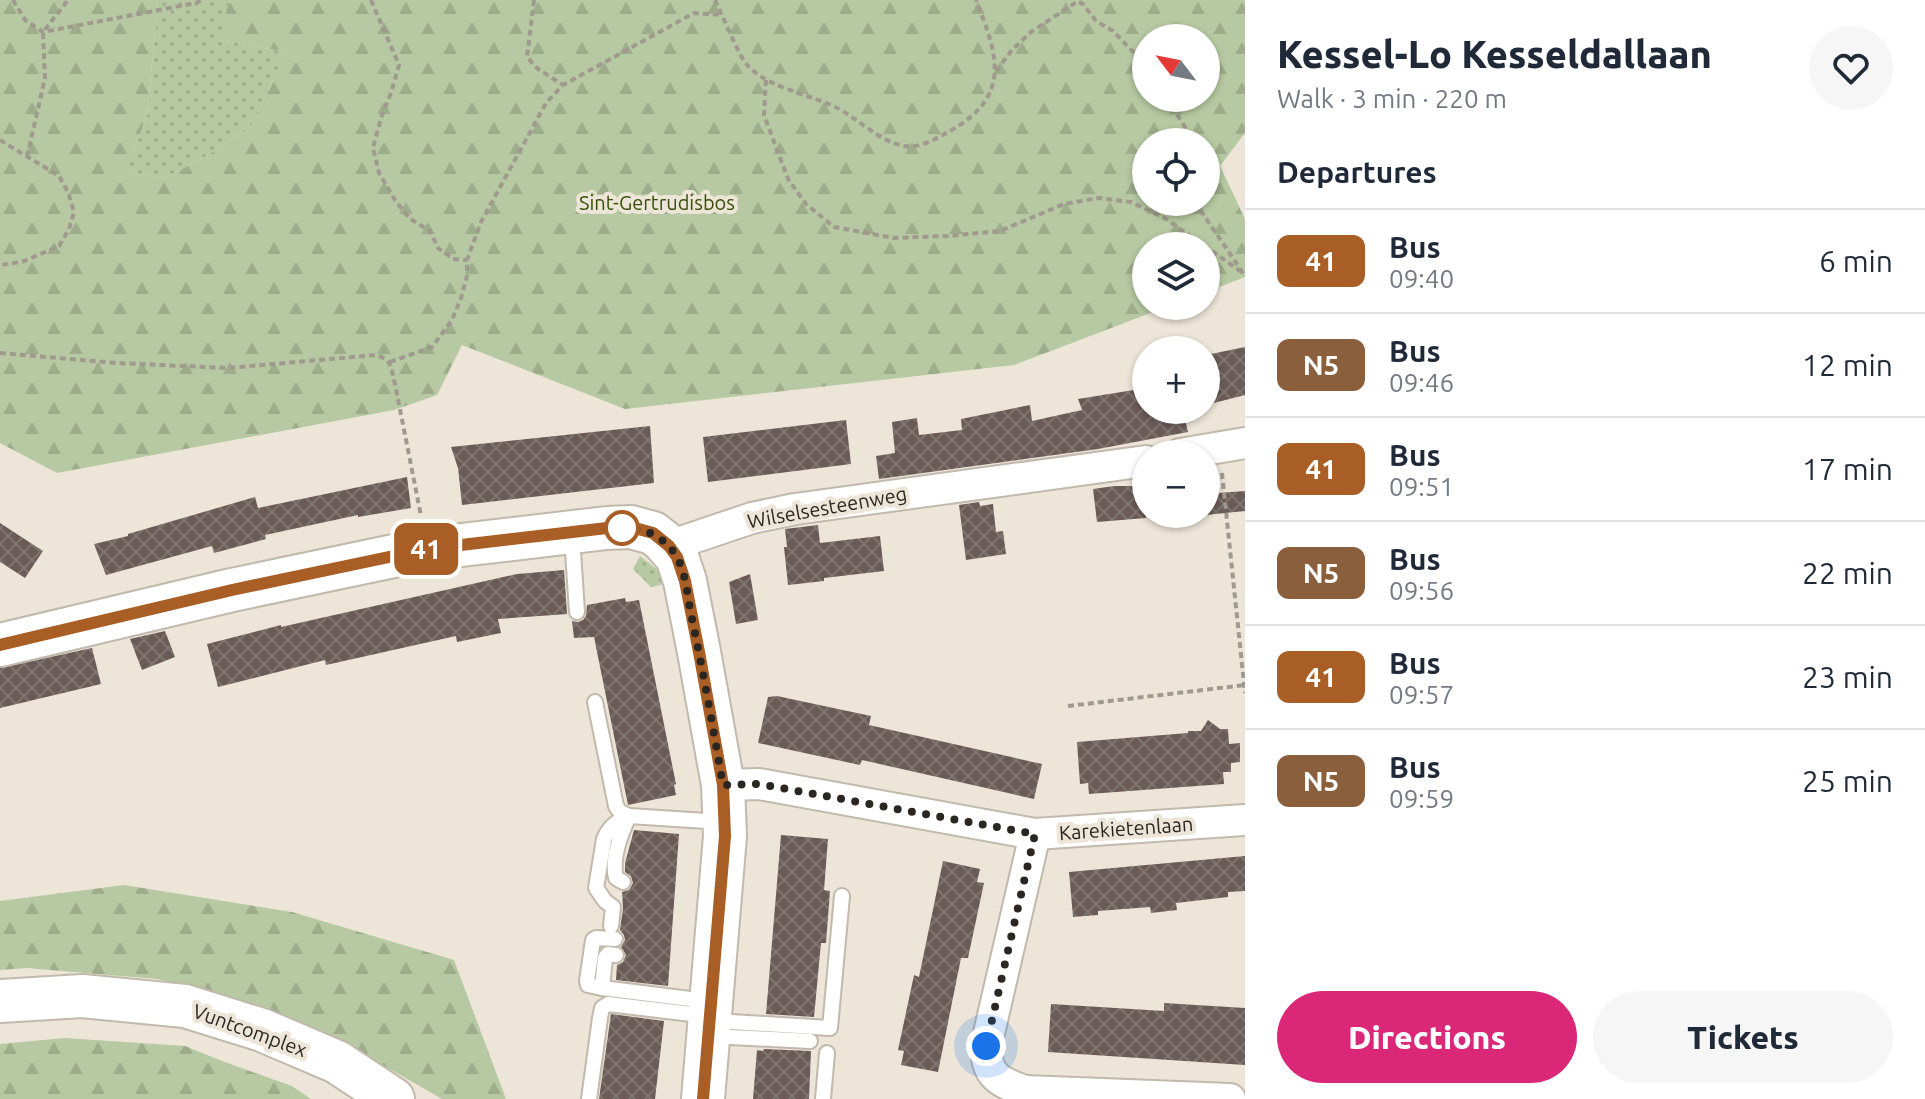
<!DOCTYPE html>
<html lang="en">
<head>
<meta charset="utf-8">
<style>
	:root { --surface:#fff; --page:#f6f6f7; --text:#1f2937; --muted:#747a83; --line:#e0e1e3; --accent:#db2777 }
	body { margin:0; font-family:Ubuntu,sans-serif; background:var(--page); color:var(--text); height:100vh; display:flex; flex-direction:column; font-size:30px; white-space:nowrap }
	* { box-sizing:border-box; margin:0 }
	p { font-size:26px; color:var(--muted) }
	.icon { flex:none; width:44px; height:44px; fill:none; stroke:currentColor; stroke-width:2; stroke-linecap:round; stroke-linejoin:round }
	.map { position:relative; flex:1; overflow:hidden }
	.drawer { display:flex; flex-direction:column; background:var(--surface); width:680px }
	.drawer>* { flex:none }
	.badge { padding:0 16px; border-radius:12px; font-size:28px; line-height:52px }
	.needle { width:52px; rotate:302deg }
	.buttons { position:absolute; left:1132px; top:24px; display:grid; gap:16px }
	.buttons a { display:grid; place-items:center; width:88px; height:88px; border-radius:50%; background:var(--surface); box-shadow:0 2px 6px #0004; font-size:40px }
	.you { position:absolute; width:40px; height:40px; margin:-20px; border:6px solid #fff; border-radius:50%; background:#1a73e8; box-shadow:0 0 0 12px #1a73e833 }
	.map>.badge { position:absolute; translate:-50% -50%; box-shadow:0 0 0 4px #fff }
	h2 { padding:0 32px; font-size:30px; line-height:72px }
	.round { display:grid; place-items:center; flex:none; width:84px; height:84px; border-radius:42px; background:var(--page) }
	.summary { display:flex; align-items:center; justify-content:space-between; height:136px; padding:0 32px }
	h1 { font-size:38px; font-weight:800; line-height:60px }
	.action { display:flex; gap:16px; margin-top:auto; padding:16px 32px }
	.action a { flex:1; height:92px; border-radius:48px; background:var(--accent); color:#fff; font-size:32px; font-weight:800; line-height:92px; text-align:center }
	.action a+a { background:var(--page); color:var(--text) }
	ul { padding:0; list-style:none }
	li { display:flex; align-items:center; gap:24px; height:104px; padding:0 32px; border-top:2px solid var(--line) }
	li div { flex:1 }
	li b { display:block; font-size:30px }
	li em { font-style:normal }
	li .badge { min-width:88px; font-weight:700; text-align:center }
	main { display:flex; flex:1; min-height:0 }
	.map>svg:first-child { display:block }
</style>
</head>
<body>
<main>
<div class="map">
<svg width="1245" height="1099" viewBox="0 0 1245 1099">
	<defs>
		<pattern id="grass-dots" width="8" height="8" patternUnits="userSpaceOnUse" patternTransform="scale(2)"><rect width="8" height="8" fill="#b6c9a2"/><path d="M2 2h.1M6 6h.1" fill="none" stroke="#9dad8b" stroke-width="1.8" stroke-linecap="round"/></pattern>
		<pattern id="forest-firs" width="22" height="20" patternUnits="userSpaceOnUse" patternTransform="scale(2)"><rect width="22" height="20" fill="#b6c9a2"/><path d="M5 1l3.5 6h-7zM16 11l3.5 6h-7z" fill="#9dad8b"/></pattern>
		<pattern id="building-cross-hatch" width="8" height="8" patternUnits="userSpaceOnUse" patternTransform="scale(2)"><rect width="8" height="8" fill="#6a5b57"/><path d="M0 0l8 8M0 8l8-8" fill="none" stroke="#7f7470"/></pattern>
	</defs>
	<rect width="100%" height="100%" fill="#ede5d7"/>
	<g fill="url(#grass-dots)">
		<polygon points="158,0 229,0 220,40 286,52 250,128 203,158 164,178 124,172 147,117"/>
		<polygon points="640,556 659,571 665,584 651,587 633,569"/>
	</g>
	<g fill="url(#forest-firs)" fill-rule="evenodd">
		<path d="M0 0H158L147 117 124 172 164 178 203 158 250 128 286 52 219 40 229 0H1245V133L1220 166 1245 219V277L1206 292V246H1146V306H1169L1014 365 625 409 462 345 437 395 394 410 57 473 0 443ZM1146 38H1206V98H1146ZM1146 142H1206V202H1146Z"/>
		<polygon points="124,885 292,912 454,960 506,1099 442,1099 350,1046 257,1005 157,979 27,968 0,970 0,901"/>
		<polygon points="65,1038 185,1046 222,1061 292,1086 311,1099 0,1099 0,1044"/>
	</g>
	<g fill="url(#building-cross-hatch)">
		<polygon points="1245,347 1245,395 1206,405 1206,355"/>
		<polygon points="1146,388 1146,410 1183,410 1188,432 1098,449 879,479 876,456 895,453 892,422 917,418 919,435 962,430 961,419 1030,405 1032,421 1082,410 1078,399"/>
		<polygon points="846,420 851,464 708,482 703,437"/>
		<polygon points="650,426 654,483 462,505 458,468 451,447"/>
		<polygon points="407,477 411,508 358,517 358,515 265,535 266,539 214,553 212,546 106,575 94,544 128,536 128,534 255,497 258,508"/>
		<polygon points="1114,486 1146,486 1146,518 1097,522 1093,489"/>
		<polygon points="1245,491 1245,511 1206,515 1206,494"/>
		<polygon points="979,502 980,506 993,504 996,532 1003,531 1006,554 966,560 959,505"/>
		<polygon points="0,523 43,551 25,578 0,562"/>
		<polygon points="818,525 820,543 880,536 884,571 824,578 824,581 788,585 784,547 787,547 785,529"/>
		<polygon points="564,570 567,614 498,619 501,633 457,642 456,636 326,665 325,660 218,687 207,644 281,625 281,627 517,574"/>
		<polygon points="750,574 758,620 736,624 729,582"/>
		<polygon points="625,598 626,602 639,600 676,784 674,785 676,795 628,805 594,637 574,638 572,621 578,622 583,620 586,616 587,605"/>
		<polygon points="165,631 175,657 142,670 130,639"/>
		<polygon points="92,648 101,684 0,708 0,668"/>
		<polygon points="777,696 871,716 869,725 1042,764 1034,799 862,760 860,765 758,743 768,697"/>
		<polygon points="1208,720 1220,729 1228,729 1229,744 1240,743 1240,762 1231,763 1231,772 1223,772 1224,784 1089,794 1088,783 1080,784 1077,742 1188,733 1188,731 1201,731"/>
		<polygon points="634,830 679,834 668,986 616,980 617,965 623,962 626,955 621,947 625,940 624,935 620,930 623,908 622,892 629,890 633,883 631,876 625,872 625,863"/>
		<polygon points="781,835 828,839 824,890 830,891 826,943 821,943 814,1017 766,1014"/>
		<polygon points="1245,856 1245,891 1228,892 1228,897 1176,903 1177,910 1151,913 1150,907 1098,911 1098,915 1073,917 1069,872"/>
		<polygon points="943,861 980,869 977,882 984,883 968,958 961,958 938,1072 901,1065 904,1051 898,1050 914,975 919,977"/>
		<polygon points="1164,1003 1245,1008 1245,1065 1048,1052 1051,1004 1164,1011"/>
		<polygon points="611,1014 664,1021 655,1099 599,1099"/>
		<polygon points="764,1049 811,1051 809,1099 753,1099 757,1050 763,1051"/>
	</g>
	<g fill="none" stroke-linecap="round" stroke-linejoin="round">
		<g stroke="#c1b9ac" stroke-width="18">
			<g id="lane">
				<polyline points="572,536 577,612"/>
				<polyline points="595,702 616,806 620,812 629,816 722,822"/>
				<path d="M623 882 616 878C611 859 621 833 629 816"/>
				<path d="M611 926 613 907 605 901 596 888 604 839C609 827 617 821 629 816"/>
				<polyline points="615,939 596,938 593,940 587,981 588,985 602,988 706,1001"/>
				<polyline points="602,988 605,958 608,954 616,955"/>
				<polyline points="715,1021 830,1028 842,896"/>
				<polyline points="711,1036 810,1041"/>
				<polyline points="589,1099 600,1018 602,1008 608,1004 708,1016"/>
				<polyline points="823,1099 827,1053"/>
			</g>
		</g>
		<g stroke="#c1b9ac" stroke-width="34">
			<g id="street">
				<polyline points="1180,454 1245,443"/>
				<polyline points="669,546 752,518 795,509 1146,461"/>
				<polyline points="723,785 759,784 1035,834 1245,820"/>
				<polyline points="1025,1091 1230,1099"/>
				<path d="M1023 1099 1025 1091C999 1082 986 1076 986 1046L1035 834"/>
			</g>
		</g>
		<g stroke="#c1b9ac" stroke-width="46">
			<g id="secondary">
				<polyline points="0,645 232,590 427,549 607,528 631,527 653,533 662,540 677,557 685,581 699,652 723,785 725,836 703,1099"/>
				<polyline points="0,1001 82,996 185,1006 262,1030 337,1062 393,1099"/>
			</g>
		</g>
		<g stroke="#9f998e" stroke-width="4" stroke-dasharray="6 4" stroke-linecap="butt">
			<polyline points="13,0 25,20 43,32 196,3 202,0"/>
			<polyline points="371,0 399,65 391,93 381,118 373,148 379,173 395,200 409,218 430,231 438,248 453,259 467,260"/>
			<polyline points="534,0 527,57 538,69 563,85"/>
			<path d="M715 0C722 14 739 57 748 66 771 89 806 93 835 107 858 118 878 141 904 146 918 149 938 138 950 131 1012 96 998 56 976 0"/>
			<polyline points="1079,2 1083,4 1096,21 1113,31 1138,57 1146,69"/>
			<polyline points="996,71 1012,50 1031,32 1078,1"/>
			<polyline points="766,80 764,115 788,179 806,204 834,227 894,238 947,236 1000,231 1064,204 1099,198 1131,202 1166,219 1243,273"/>
			<polyline points="1166,98 1195,142"/>
			<polyline points="0,140 59,176 68,192 74,212 69,229 59,246 22,262 0,265"/>
			<polyline points="27,157 45,78 43,32 68,0"/>
			<polyline points="1195,202 1245,276"/>
			<path d="M0 353 116 363 228 368 376 355C393 360 391 369 395 384L421 516"/>
			<polyline points="390,362 432,347 452,320 461,298 467,276 467,260 481,222 546,103 563,85 694,13 722,15"/>
			<polyline points="1222,473 1245,693"/>
			<polyline points="1068,706 1245,685"/>
		</g>
		<use href="#lane" stroke="#fff" stroke-width="14"/>
		<use href="#street" stroke="#fff" stroke-width="30"/>
		<use href="#secondary" stroke="#fff" stroke-width="42"/>
	</g>
	<g fill="none" stroke-linecap="round" stroke-linejoin="round">
		<g stroke="#fff" stroke-width="18">
			<polyline id="line" points="0,645 232,590 427,549 607,528 631,527 653,533 669,546 677,557 685,581 699,652 723,785 725,836 703,1099"/>
		</g>
		<use href="#line" stroke="#a85e24" stroke-width="12"/>
		<path stroke="#2a2722" stroke-width="8" stroke-dasharray="0 14.4" d="M622 528C643 527 663 536 675 554 686 571 687 594 691 614 703 670 713 728 723 785L759 784 1035 834 986 1046"/>
	</g>
	<circle fill="#fff" stroke="#a85e24" stroke-width="4" cx="622" cy="528" r="16"/>
	<g text-anchor="middle" dominant-baseline="central" stroke-width="8" stroke-linejoin="round" paint-order="stroke">
		<g font-size="20" fill="#36500b" stroke="#ede5d7">
			<text x="657" y="202">Sint-Gertrudisbos</text>
		</g>
		<g font-size="20" fill="#2a2722" stroke="#ede5d7">
			<text transform="translate(827 507) rotate(-10)">Wilselsesteenweg</text>
			<text transform="translate(1126 828) rotate(-4)">Karekietenlaan</text>
			<text transform="translate(250 1030) rotate(20)">Vuntcomplex</text>
		</g>
	</g>
</svg>
<div class="buttons">
<a><svg class="needle" viewBox="-14 -14 28 28"><path d="M0-13l5 13h-10z" fill="#e53935"/><path d="M0 13l5-13h-10z" fill="#747a83"/></svg></a>
<a><svg class="icon" aria-label="locate" viewBox="0 0 24 24"><circle cx="12" cy="12" r="6"/><path d="M12 2v4M12 18v4M2 12h4M18 12h4"/></svg></a>
<a><svg class="icon" aria-label="layers" viewBox="0 0 24 24"><path d="M12 4l9 5-9 5-9-5zM3 14l9 5 9-5"/></svg></a>
<a>+</a>
<a>−</a>
</div>
<div class="you" style="left:986px;top:1046px"></div>
<b class="badge" style="left:426px;top:549px;background:#a85e24;color:#fff">41</b>
</div>
<section class="drawer">
<div class="summary"><div><h1>Kessel-Lo Kesseldallaan</h1><p>Walk · 3 min · 220 m</p></div><a class="round"><svg class="icon" aria-label="heart" viewBox="0 0 24 24"><path d="M12 20l-8-8c-3-5 5-10 8-4 3-6 11-1 8 4z"/></svg></a></div>
<h2>Departures</h2>
<ul>
<li><span class="badge" style="background:#a85e24;color:#fff">41</span><div><b>Bus</b><p>09:40</p></div><em>6 min</em></li>
<li><span class="badge" style="background:#8b5e3c;color:#fff">N5</span><div><b>Bus</b><p>09:46</p></div><em>12 min</em></li>
<li><span class="badge" style="background:#a85e24;color:#fff">41</span><div><b>Bus</b><p>09:51</p></div><em>17 min</em></li>
<li><span class="badge" style="background:#8b5e3c;color:#fff">N5</span><div><b>Bus</b><p>09:56</p></div><em>22 min</em></li>
<li><span class="badge" style="background:#a85e24;color:#fff">41</span><div><b>Bus</b><p>09:57</p></div><em>23 min</em></li>
<li><span class="badge" style="background:#8b5e3c;color:#fff">N5</span><div><b>Bus</b><p>09:59</p></div><em>25 min</em></li>
</ul>
<div class="action"><a>Directions</a><a>Tickets</a></div>
</section>
</main>
</body>
</html>
